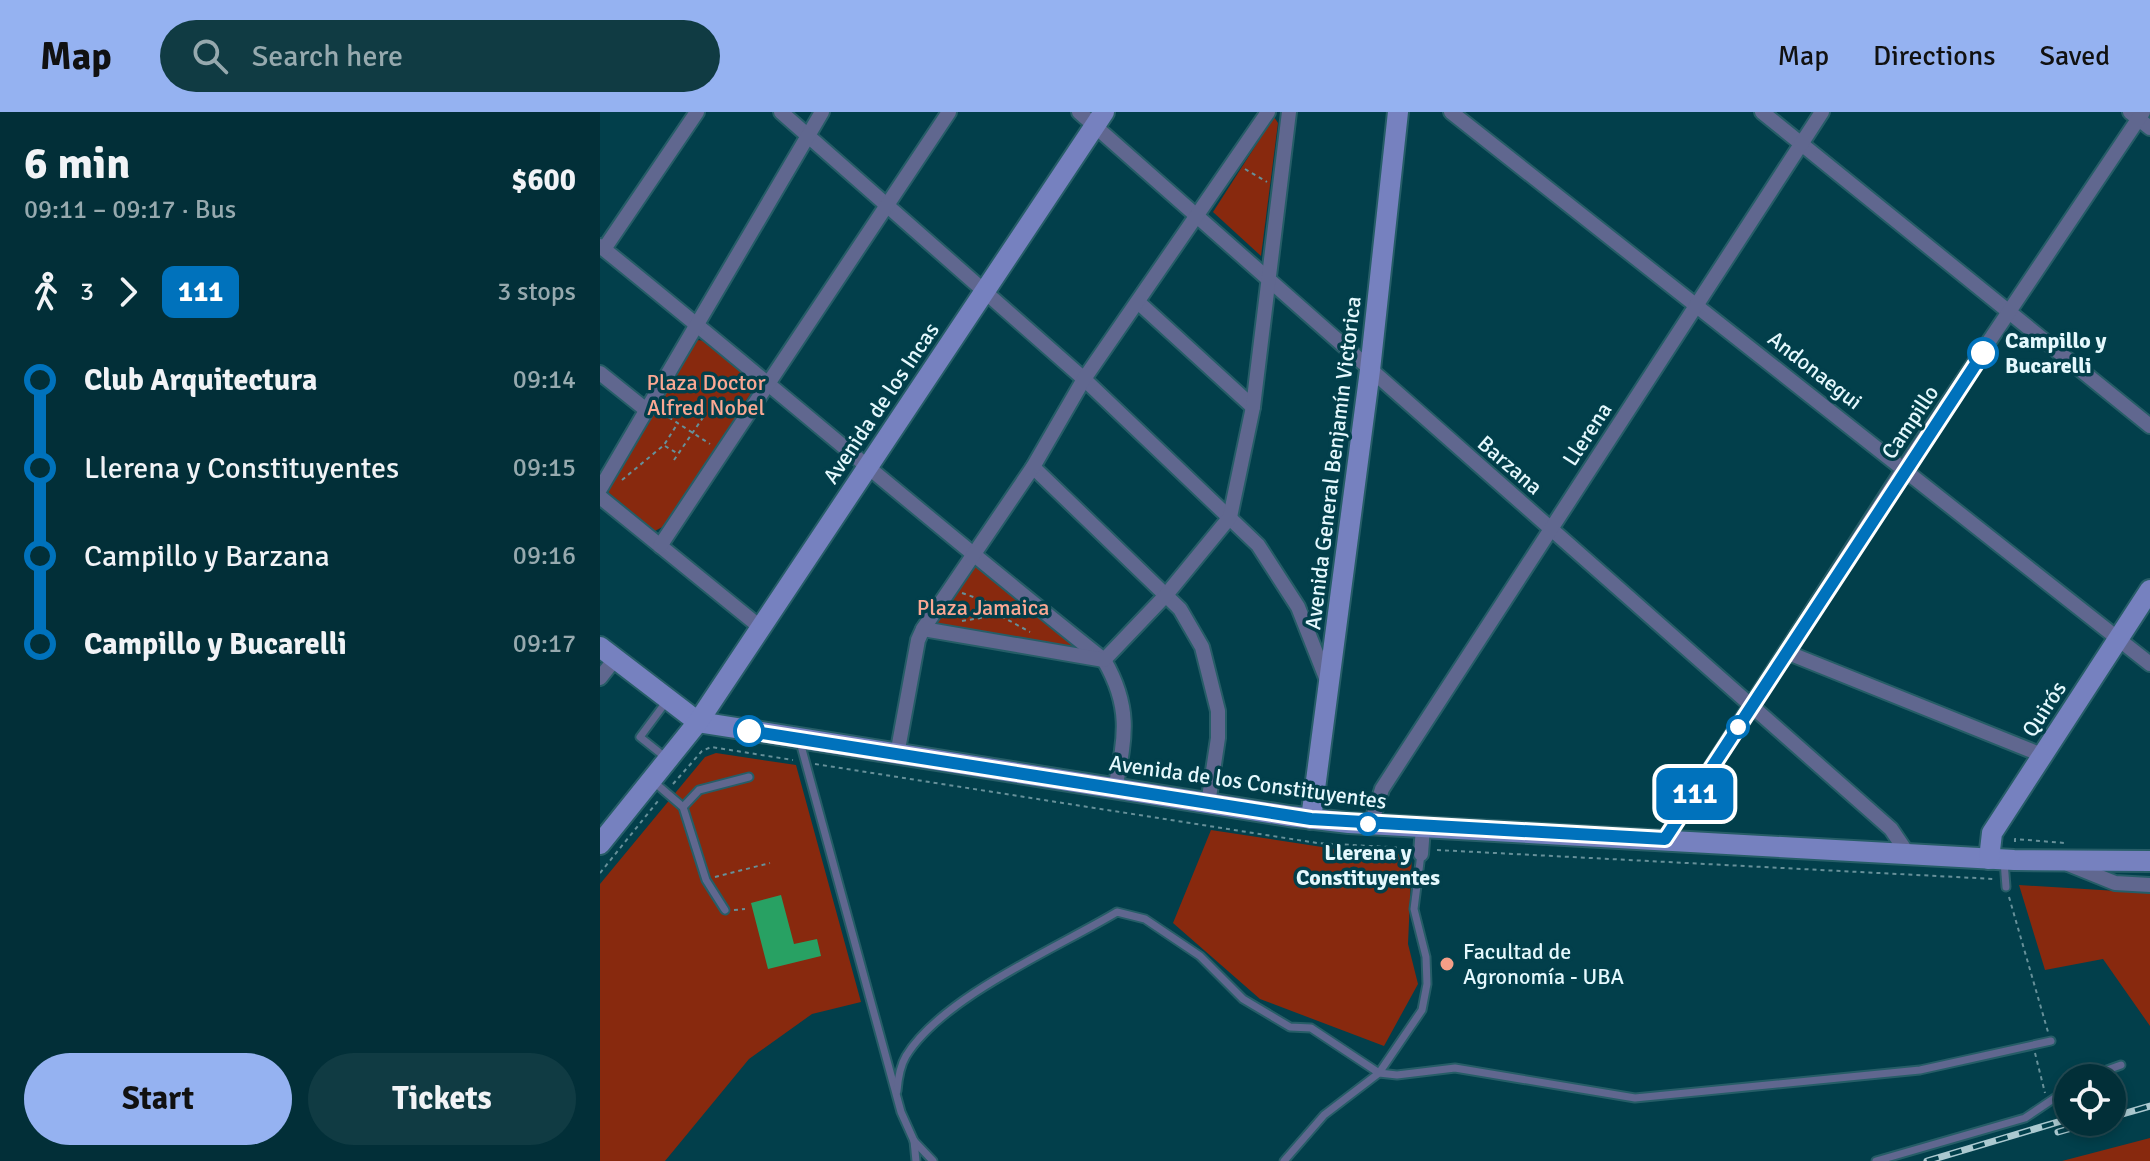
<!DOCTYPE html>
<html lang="en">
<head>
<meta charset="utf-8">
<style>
	:root { --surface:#022f38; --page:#103b43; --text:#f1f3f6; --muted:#96a9ae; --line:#234a53; --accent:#95b2f1 }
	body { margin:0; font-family:Signika,sans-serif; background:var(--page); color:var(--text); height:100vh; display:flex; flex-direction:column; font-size:30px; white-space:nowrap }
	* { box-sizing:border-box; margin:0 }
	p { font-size:26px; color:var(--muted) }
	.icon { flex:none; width:44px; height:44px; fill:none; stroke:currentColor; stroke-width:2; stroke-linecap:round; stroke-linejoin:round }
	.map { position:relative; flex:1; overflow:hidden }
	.side { display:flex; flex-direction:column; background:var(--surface); width:600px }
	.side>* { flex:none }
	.badge { padding:0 16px; border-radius:12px; font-size:28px; line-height:52px }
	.buttons { position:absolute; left:1454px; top:952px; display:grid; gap:16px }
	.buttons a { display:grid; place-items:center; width:72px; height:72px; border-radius:50%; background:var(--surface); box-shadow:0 4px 12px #0003,0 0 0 2px var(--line); font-size:40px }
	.map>.badge { position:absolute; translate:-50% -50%; box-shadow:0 0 0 4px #fff }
	.legs { display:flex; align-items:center; gap:12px; height:88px; padding:0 24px; font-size:26px }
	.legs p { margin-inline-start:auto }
	.overview { display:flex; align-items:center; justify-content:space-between; height:136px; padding:0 24px }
	h1 { font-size:44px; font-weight:700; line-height:60px }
	.cta { display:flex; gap:16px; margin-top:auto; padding:16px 24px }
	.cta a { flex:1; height:92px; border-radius:48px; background:var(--accent); color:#111; font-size:32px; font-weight:700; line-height:92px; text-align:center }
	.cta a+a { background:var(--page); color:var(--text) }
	ul { padding:0 24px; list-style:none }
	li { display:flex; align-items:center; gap:28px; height:88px; font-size:30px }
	li i { display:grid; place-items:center; width:12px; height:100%; margin:0 10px; background:currentColor }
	li i::after { content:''; width:20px; height:20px; margin:-10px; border:6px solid; border-radius:50%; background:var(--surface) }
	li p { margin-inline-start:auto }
	li:first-child i { background:linear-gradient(#0000 50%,currentColor 0) }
	li:last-child i { background:linear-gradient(currentColor 50%,#0000 0) }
	header { display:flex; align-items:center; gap:48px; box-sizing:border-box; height:112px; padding:0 40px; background:var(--accent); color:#111 }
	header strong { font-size:38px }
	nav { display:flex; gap:44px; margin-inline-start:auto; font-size:28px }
	.search { width:560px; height:72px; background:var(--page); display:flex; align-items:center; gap:20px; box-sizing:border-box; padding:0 28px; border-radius:44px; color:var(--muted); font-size:30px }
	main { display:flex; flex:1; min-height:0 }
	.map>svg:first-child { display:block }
</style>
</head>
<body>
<header>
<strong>Map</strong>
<div class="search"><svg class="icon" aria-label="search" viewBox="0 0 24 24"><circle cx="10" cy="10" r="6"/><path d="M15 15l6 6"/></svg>Search here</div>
<nav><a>Map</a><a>Directions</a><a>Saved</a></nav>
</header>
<main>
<section class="side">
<div class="overview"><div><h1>6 min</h1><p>09:11 – 09:17 · Bus</p></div><b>$600</b></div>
<div class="legs"><svg class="icon" aria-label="walk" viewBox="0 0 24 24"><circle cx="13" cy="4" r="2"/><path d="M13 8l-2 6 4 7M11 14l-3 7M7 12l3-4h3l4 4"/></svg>3<svg class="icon" aria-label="forward" viewBox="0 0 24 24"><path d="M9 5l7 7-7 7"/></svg><b class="badge" style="background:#0072bc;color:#fff">111</b><p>3 stops</p></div>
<ul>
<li><i style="color:#0072bc"></i><b>Club Arquitectura</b><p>09:14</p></li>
<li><i style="color:#0072bc"></i><span>Llerena y Constituyentes</span><p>09:15</p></li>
<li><i style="color:#0072bc"></i><span>Campillo y Barzana</span><p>09:16</p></li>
<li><i style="color:#0072bc"></i><b>Campillo y Bucarelli</b><p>09:17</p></li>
</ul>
<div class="cta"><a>Start</a><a>Tickets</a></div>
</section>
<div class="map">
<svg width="1550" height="1049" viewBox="0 0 1550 1049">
	<rect width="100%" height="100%" fill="#023f4b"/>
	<g fill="#88290e">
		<polygon points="674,5 678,11 661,144 613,100"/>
		<polygon points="97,228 106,229 158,270 66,413 55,419 9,381 8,370"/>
		<polygon points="375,452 489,543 332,516"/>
		<polygon points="116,641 196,653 261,890 212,902 149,947 65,1049 0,1049 0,772 105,645"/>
		<polygon points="611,718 748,739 812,742 808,832 818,872 784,934 660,887 573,811"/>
		<polygon points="1419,773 1550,781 1550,914 1503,847 1445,858"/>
		<polygon points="1550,1026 1550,1049 1462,1049"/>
	</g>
	<polygon fill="#28a163" points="181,783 194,832 217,827 221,844 168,857 151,791"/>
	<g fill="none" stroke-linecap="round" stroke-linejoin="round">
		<g stroke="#265d67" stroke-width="11">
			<g id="lane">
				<polyline points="200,630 301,1000 314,1029 333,1049"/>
				<polyline points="65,645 40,625 66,590"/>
				<polyline points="54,670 83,695 106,768 125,798"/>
				<polyline points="83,695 99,678 149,665"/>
				<polyline points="1404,749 1406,775"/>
				<polyline points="1485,966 1521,953"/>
				<path d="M297 979C298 967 300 954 306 944 342 885 457 836 517 800L545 807 600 844 643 887 690 915 711 916 779 961 797 963 855 956 1035 986 1320 958 1451 929"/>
				<polyline points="314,1029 316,1049"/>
				<polyline points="684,1049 724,1003 779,961 822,898 827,872 826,845 814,797 821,742"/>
				<polyline points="1276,1049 1425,1006 1468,977"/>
			</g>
		</g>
		<g stroke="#265d67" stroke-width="18">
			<g id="street">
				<polyline points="181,0 484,267 658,433 698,495 728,571"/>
				<polyline points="479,0 1291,717 1308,742"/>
				<polyline points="851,0 1550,552"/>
				<polyline points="1162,0 1550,314"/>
				<polyline points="1530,0 1550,16"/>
				<path d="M0 134C169 270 334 413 504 548 532 596 525 626 515 677"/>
				<polyline points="4,137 97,0"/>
				<polyline points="538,190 653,295"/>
				<polyline points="0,261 45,297"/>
				<polyline points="433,355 580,497 602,535 618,599 618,626 608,692"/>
				<polyline points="0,377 222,0"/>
				<polyline points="0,385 160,515"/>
				<polyline points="60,434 349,0"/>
				<polyline points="323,517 504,548 566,483 630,405 653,295 689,0"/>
				<polyline points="1186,540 1442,643"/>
				<polyline points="0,566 15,547"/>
				<polyline points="297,643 318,528 323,517 433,355 484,267 668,0"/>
				<polyline points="771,712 782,677 1222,0"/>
				<polyline points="1065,727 1304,356 1543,0"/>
				<polyline points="821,742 823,715"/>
				<polyline points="1468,752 1515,771 1550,773"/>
			</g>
		</g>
		<g stroke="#265d67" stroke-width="24">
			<g id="secondary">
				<polyline points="0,535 98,610 689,704 749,711 1414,748 1550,749"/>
				<polyline points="711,707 770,258 798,0"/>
				<polyline points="0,732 98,610 504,0"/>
				<polyline points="1389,747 1392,721 1550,478"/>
			</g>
		</g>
		<g stroke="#669099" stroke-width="2" stroke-dasharray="4 4" stroke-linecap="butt">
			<polyline points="645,57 667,70"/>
			<polyline points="62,301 110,332"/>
			<polyline points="65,334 77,341"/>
			<polyline points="74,348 104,304"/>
			<polyline points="22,368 64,333 78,311"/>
			<polyline points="362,481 385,489 399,503 424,500"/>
			<polyline points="362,509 399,503 430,520"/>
			<polyline points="215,652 717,731 807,736"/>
			<polyline points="73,672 102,639 111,635 193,648"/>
			<polyline points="1415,730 1415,727 1465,731"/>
			<polyline points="837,738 1394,767"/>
			<polyline points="0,761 58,689"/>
			<polyline points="115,765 170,751"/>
			<polyline points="1409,785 1448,920"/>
			<polyline points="134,798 145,797"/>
			<polyline points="1435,941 1445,981"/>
		</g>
		<use href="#lane" stroke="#60678f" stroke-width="7"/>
		<use href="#street" stroke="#60678f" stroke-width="14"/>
		<use href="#secondary" stroke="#7681bf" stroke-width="20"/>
		<g stroke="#abc9d0" stroke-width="7">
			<g id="rail">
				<polyline points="1512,1005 1550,994"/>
				<polyline points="1458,1020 1493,1010"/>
				<polyline points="1327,1049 1468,1007"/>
			</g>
		</g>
		<use href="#rail" stroke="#023f4b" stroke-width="4" stroke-dasharray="12" stroke-linecap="butt"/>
	</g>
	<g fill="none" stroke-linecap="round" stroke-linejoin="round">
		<g stroke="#fff" stroke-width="18">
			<polyline id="line-1" points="149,619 711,707 1065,727 1383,241"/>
		</g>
		<use href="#line-1" stroke="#0072bc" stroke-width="12"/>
	</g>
	<g fill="#fff" stroke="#0072bc" stroke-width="4">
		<circle cx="1383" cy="241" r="14"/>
		<circle cx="1138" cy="615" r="10"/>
		<circle cx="149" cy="619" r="14"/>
		<circle cx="768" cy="712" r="10"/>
	</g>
	<circle fill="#f49e87" stroke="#023f4b" stroke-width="3" cx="847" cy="852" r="8"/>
	<g text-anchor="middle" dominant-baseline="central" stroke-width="7" stroke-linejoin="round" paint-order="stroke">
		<g font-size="22" font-weight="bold" fill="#e4f8fd" stroke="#023f4b" text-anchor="start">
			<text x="1405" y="228">Campillo y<tspan x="1405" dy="25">Bucarelli</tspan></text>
			<text x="768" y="740" text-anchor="middle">Llerena y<tspan x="768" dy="25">Constituyentes</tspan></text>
		</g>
		<g font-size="22" fill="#e4f8fd" stroke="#023f4b">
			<text transform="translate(1215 258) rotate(38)">Andonaegui</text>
			<text transform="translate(281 291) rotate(-56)">Avenida de los Incas</text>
			<text transform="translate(1310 310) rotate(-56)">Campillo</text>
			<text transform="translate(987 322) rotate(-57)">Llerena</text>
			<text transform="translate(733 351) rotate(-83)">Avenida General Benjamín Victorica</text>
			<text transform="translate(910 353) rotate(41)">Barzana</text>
			<text transform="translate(1444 597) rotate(-57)">Quirós</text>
			<text transform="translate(648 670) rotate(8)">Avenida de los Constituyentes</text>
		</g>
		<g font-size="22" fill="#faa893" stroke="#023f4b">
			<text x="106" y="270">Plaza Doctor<tspan x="106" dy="25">Alfred Nobel</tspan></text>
			<text x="383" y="495">Plaza Jamaica</text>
		</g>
		<g font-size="22" fill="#e4f8fd" stroke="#023f4b" text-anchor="start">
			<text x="863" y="839">Facultad de<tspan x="863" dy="25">Agronomía - UBA</tspan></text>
		</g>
	</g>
</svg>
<div class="buttons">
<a><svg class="icon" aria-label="locate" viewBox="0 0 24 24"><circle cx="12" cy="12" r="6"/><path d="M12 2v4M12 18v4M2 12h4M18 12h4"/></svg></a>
</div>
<b class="badge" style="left:1095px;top:682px;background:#0072bc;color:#fff">111</b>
</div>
</main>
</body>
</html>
